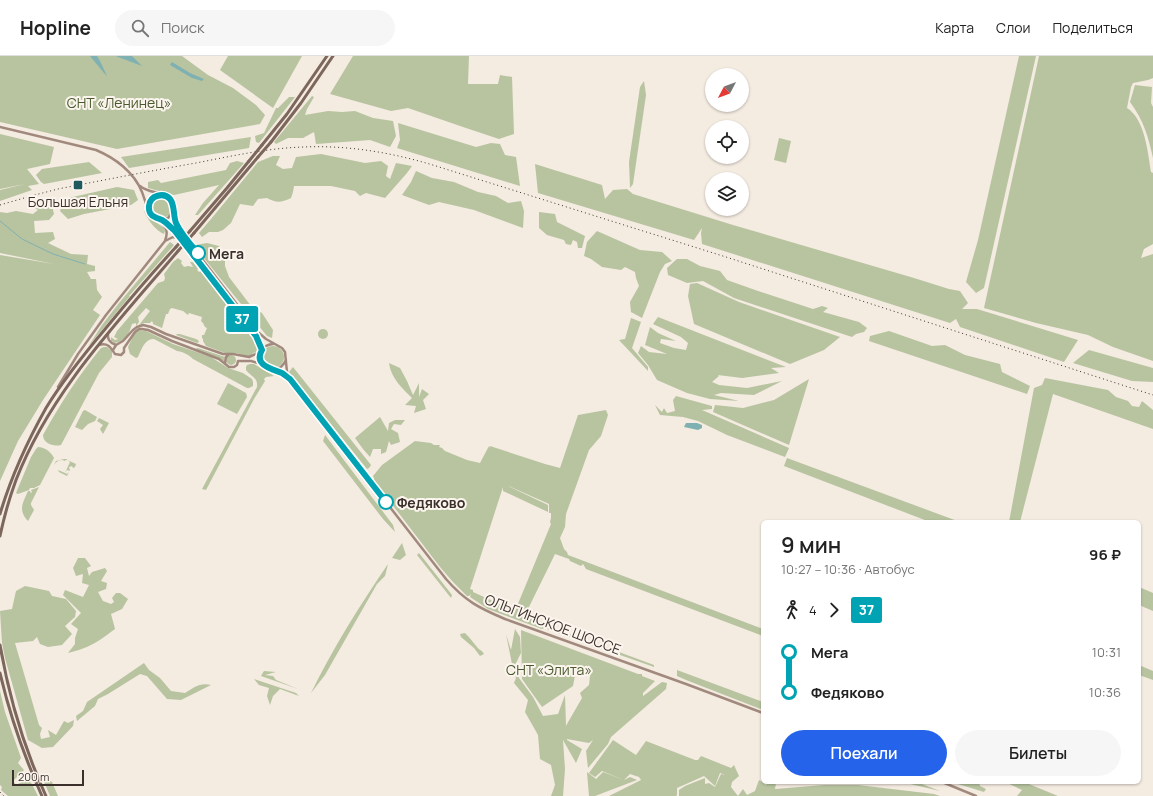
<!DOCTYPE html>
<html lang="ru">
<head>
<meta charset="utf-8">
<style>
	:root { --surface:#fff; --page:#f6f6f6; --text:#222; --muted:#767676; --line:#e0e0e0; --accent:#2563eb }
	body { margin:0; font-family:Manrope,sans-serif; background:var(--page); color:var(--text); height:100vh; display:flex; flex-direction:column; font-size:15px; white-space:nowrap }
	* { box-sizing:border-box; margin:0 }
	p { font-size:13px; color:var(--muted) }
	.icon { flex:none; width:22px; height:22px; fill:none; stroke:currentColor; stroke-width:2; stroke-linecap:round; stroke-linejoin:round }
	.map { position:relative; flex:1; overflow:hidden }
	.side { position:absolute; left:761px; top:464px; width:380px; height:264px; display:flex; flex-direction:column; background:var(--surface); border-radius:6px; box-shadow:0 1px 3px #0004 }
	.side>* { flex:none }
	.badge { padding:0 8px; border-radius:3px; font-size:14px; line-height:26px }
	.needle { width:26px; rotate:229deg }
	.tools { position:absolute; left:705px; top:12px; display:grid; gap:8px }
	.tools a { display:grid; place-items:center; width:44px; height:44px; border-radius:50%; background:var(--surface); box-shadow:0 1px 3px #0004; font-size:20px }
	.scale { position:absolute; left:12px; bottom:10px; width:72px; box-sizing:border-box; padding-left:4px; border:2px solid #3b302b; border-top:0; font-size:11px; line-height:14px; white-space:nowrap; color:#3b302b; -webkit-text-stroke:3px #fbf5ee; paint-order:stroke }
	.map>.badge { position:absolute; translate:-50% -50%; box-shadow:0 0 0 2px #fff }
	.legs { display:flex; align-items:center; gap:6px; height:44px; padding:0 20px; font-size:13px }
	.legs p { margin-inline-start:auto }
	.overview { display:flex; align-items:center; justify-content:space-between; height:68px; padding:0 20px }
	h1 { font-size:22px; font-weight:600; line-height:30px }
	.cta { display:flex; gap:8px; margin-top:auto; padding:8px 20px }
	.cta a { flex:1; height:46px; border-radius:24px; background:var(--accent); color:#fff; font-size:16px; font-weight:600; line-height:46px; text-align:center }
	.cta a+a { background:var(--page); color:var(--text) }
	ul { padding:0 20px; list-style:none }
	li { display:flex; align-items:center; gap:14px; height:40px; font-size:15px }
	li i { display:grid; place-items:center; width:6px; height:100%; margin:0 5px; background:currentColor }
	li i::after { content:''; width:10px; height:10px; margin:-5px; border:3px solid; border-radius:50%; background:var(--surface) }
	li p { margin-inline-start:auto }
	li:first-child i { background:linear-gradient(#0000 50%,currentColor 0) }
	li:last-child i { background:linear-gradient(currentColor 50%,#0000 0) }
	header { display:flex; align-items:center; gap:24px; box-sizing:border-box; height:56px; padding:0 20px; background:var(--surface); border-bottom:1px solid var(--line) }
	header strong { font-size:19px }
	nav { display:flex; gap:22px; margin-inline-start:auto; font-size:14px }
	.search { width:280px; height:36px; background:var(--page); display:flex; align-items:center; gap:10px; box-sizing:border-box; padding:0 14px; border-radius:22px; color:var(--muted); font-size:15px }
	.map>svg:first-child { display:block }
</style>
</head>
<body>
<header>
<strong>Hopline</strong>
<div class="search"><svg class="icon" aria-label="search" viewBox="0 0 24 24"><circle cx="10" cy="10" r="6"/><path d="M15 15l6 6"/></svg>Поиск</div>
<nav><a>Карта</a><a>Слои</a><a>Поделиться</a></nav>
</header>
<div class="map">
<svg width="1153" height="740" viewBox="0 0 1153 740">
	<rect width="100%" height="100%" fill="#f4ebe1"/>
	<g fill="#b8c4a0" fill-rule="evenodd">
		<polygon points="0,0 182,0 208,19 233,32 256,49 265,59 260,68 117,93 0,66"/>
		<polygon points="228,0 302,0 273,52 220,14"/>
		<polygon points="353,0 469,0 468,28 498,28 500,19 512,21 514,78 499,83 463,71 408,52 391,55 330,38"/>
		<polygon points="1019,0 1036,0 984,232 976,237 966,226 978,184"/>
		<path d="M1039 0H1153V22L1148 24 1133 27 1131 31 1127 52C1145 63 1148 97 1151 116L1153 117V188L1144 193 1141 202 1153 198V305L1113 291 1088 279 1036 267 984 252Z"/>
		<polygon points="644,25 646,39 633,128 630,132 629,106 640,31"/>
		<path d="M1135 29 1152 31 1151 47 1153 51V102C1148 80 1144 65 1130 46Z"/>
		<polygon points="312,40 314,41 307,53 305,59 328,55 342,56 355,55 373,62 393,65 396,80 390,91 370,84 316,88 314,76 303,82 288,82 276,88 274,86"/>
		<polygon points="289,41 295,41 259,87 256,86 255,80 264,77 276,52 278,52"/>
		<polygon points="398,67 476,91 491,87 500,88 505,99 516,101 520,130 397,92 400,84"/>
		<polygon points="0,78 54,91 50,108 27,113 39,128 28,130 32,134 0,145 0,134 25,128 0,133"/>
		<polygon points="251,81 249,92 129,112 121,101"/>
		<polygon points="779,82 791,85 786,107 774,104"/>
		<path d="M321 98 365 107 381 105 388 110 386 120 390 123 396 107 412 110 407 117 385 142 366 137 360 140 355 135 331 130H294L293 136 291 142C280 147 277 147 267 142L258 143 253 150 240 148 231 167 223 174 218 176H209L202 181 199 177 211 163 258 106 273 100H280L276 109 283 113 292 112 296 101Z"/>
		<polygon points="237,105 244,107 198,159 195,159 203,147 219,129 174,139 148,132 148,126 158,124 161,127 226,114 230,107"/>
		<polygon points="89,106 102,117 44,128 41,126 36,119 42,113"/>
		<polygon points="535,108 602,129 605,143 613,134 627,133 633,138 733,169 914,222 949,233 960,235 968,247 962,253 977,253 1078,284 1064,306 960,271 956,263 950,267 702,188 701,177 702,172 694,184 538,137"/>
		<polygon points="416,115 432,122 454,126 478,136 496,140 508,147 521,145 524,155 523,172 474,154 439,146 429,149 402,139 411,126"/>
		<polygon points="117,131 134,134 138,144 131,149 84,158 68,163 60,155 64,143"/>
		<circle cx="161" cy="151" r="11"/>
		<polygon points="50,141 54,158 49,164 34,165 35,177 53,176 55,183 48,187 71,198 88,199 87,208 95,210 95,215 87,216 91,223 96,223 97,234 102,241 93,254 100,259 43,344 18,385 0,425 0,199 54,208 0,197 0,156 7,157 16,155 33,158 38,154 31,149 35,146 45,151"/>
		<path d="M144 155 153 164 164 172 165 175 164 178C156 175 147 163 144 155Z"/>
		<polygon points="539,156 555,158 557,166 585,180 582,192 578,192 577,186 573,184 571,189 566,188 564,184 547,179 539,172"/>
		<polygon points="597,175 640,194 662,196 672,205 665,208 660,216 642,262 631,256 630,246 639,230 636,222 635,216 625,211 621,214 602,211 591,203 584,200 587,186"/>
		<polygon points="170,186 174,189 129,240 130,240 88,291 102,269 119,247"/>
		<polygon points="207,187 219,190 225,199 225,210 229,221 251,250 262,257 273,274 272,282 267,280 203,201 204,195 196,189"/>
		<path d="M178 202 182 205 181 207 184 211 188 210 193 211 190 206H193L198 213 197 214 199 216 201 215 256 285 258 290 256 296 253 297 251 300H245L237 297H225L206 290 203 285V283L202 282V279H204L207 272 205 271 203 267 201 265 202 261 189 257 188 259 183 255 172 252 170 253 168 258H166L162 272 153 268V267L152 265 150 267H144L139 269 150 255 146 252 138 261 139 266 136 270V267L132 268C129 278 126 285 115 287L111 285V281L115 284 118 283 114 281 117 275 158 227 164 225 165 222 164 218 173 206Z"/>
		<polygon points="677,203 687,203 700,210 720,215 727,224 758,235 813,253 822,250 828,252 823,256 859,266 867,272 864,276 856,278 852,281 734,242 703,225 687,227 668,219 667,212"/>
		<polygon points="697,227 739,246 840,281 824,294 790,308 694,268 688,240 690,228"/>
		<polygon points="658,261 786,311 771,312 779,317 742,322 718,319 719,320 712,326 719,329 747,332 782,325 754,339 721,337 714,339 739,345 710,343 687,337 657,324 648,309 638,297 641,290 649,296 667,298 645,289 650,271 658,277 676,285 661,283 660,287 674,292 686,294 688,287 681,281 653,268"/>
		<polygon points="631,262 641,266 632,292 648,311 648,315 619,284 625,283"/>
		<circle cx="323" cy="278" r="5"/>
		<path d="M139 274 146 275 173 288 211 301 228 312 243 317 252 323 253 326V330L249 332H247L193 303C189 299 184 296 177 295L154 283C145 282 141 294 138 301L136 302 130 298 128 291 134 278Z"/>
		<polygon points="889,275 932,290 945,289 965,299 1000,308 1002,316 1030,330 1027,338 869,285 870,280"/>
		<polygon points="177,278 180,278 196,283 198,284 199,286 197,287 176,279"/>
		<circle cx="273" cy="301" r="11"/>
		<path d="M104 291H107L112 295V301L99 317 61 389C53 391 43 387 43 379 60 348 79 319 101 292Z"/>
		<polygon points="198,292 225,301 224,305 195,293"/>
		<polygon points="1089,294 1153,312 1153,326 1132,325 1073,307"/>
		<circle cx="231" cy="304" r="5"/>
		<path d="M389 307 400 312 407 325 413 339 419 327V341L422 333 429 338 423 344 426 353 414 357 416 350 405 349 412 342C402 332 391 322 389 307Z"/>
		<path d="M250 308H254L274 320 266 321 264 323 265 325 254 343 206 434 202 433 257 331C258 321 251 321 246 314V311L247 309Z"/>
		<polygon points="293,311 371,409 369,412 367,413 289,316"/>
		<polygon points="1045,322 1108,334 1116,341 1128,345 1132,350 1139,351 1142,345 1153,354 1153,373 1053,338 1020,466 1009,466 1034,332 1042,329"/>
		<polygon points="809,323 789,389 713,356 715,349 743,352 774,344"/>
		<polygon points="228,327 246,337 247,341 237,358 217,348"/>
		<polygon points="676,340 712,350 712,353 702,354 789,392 785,401 727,379 698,365 683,361 660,359 655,349 662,356 664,352 667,357 675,355 673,344"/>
		<polygon points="85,354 97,361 95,365 88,368 82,374 75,371 83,355"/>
		<path d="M606 354 608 359 601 380 589 394 566 458 565 471 560 482 564 493 567 496 568 499 763 573V580L586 513 583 508 581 510 570 505 569 503 555 498 527 555 532 562 546 569 654 609V611L544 572 542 573 488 553 470 541 471 538 469 540H467L453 526 440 511 391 447V445L388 442H387L374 424V422L373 420 382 409 415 385 431 387 434 389H440L439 391 442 392 445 395 467 404 480 407 489 390V392L490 390 545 408 556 424 545 408 560 412 578 359ZM504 428 549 448V457H551V462L550 466 551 468 515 555 473 536V534L470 533 503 431V435L548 456V449Z"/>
		<polygon points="380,361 388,375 389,367 395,364 405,364 401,369 394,368 391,373 398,377 400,386 391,389 389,385 386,396 381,398 381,393 373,393 370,401 363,393 355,382"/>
		<polygon points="99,362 109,367 103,378 100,373 103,369 97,365"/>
		<polygon points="325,379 393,469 395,476 383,463 323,385"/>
		<path d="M38 391C45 391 51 396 54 402L40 429 34 432H30L29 434 18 438 16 437 31 401 36 393Z"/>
		<polygon points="787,402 960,466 930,466 784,410"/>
		<path d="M64 403H65L76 408 75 411 73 412 72 410 69 411 70 415 67 414 65 417 67 418 69 416 67 420 59 416 58 414 65 417 70 406 66 403 65 405C60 402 56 406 54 409L56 405Z"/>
		<path d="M39 431 31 447V449L34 454 28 465 27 464C18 453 23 447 28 435H30L31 437 32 436 31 434Z"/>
		<polygon points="402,487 406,499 400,504 392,502"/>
		<polygon points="419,497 452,539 451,542 417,499"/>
		<path d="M78 502H85L91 510 87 512 89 520 92 516 105 512 107 515 101 525 107 527 106 533 98 536 103 545 111 548 114 546 112 542 116 537H120L128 543 122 553 111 558 115 573C98 586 89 592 68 597L75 588V582L78 573 71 568 81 557 63 539 65 534 83 541 89 529 82 527 83 518 76 520 73 512Z"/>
		<path d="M388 508 385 520 377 528 325 619 311 637C333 592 360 549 388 508Z"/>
		<polygon points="25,530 49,535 52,540 66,543 76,555 75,561 65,570 72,578 62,589 48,591 40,588 37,581 33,585 15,587 32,645 39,669 42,672 40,678 41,683 50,681 48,674 56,679 64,665 68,667 74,664 73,670 53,691 42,692 28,684 5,602 2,587 0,555 12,553 16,535"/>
		<polygon points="1139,531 1153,537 1153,555 1139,549"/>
		<polygon points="515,573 520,581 521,597 515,609 519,622 533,641 543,660 558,658 565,639 566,670 567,668 582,642 580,637 589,629 590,620 576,614 573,630 542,651 522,623 521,574 638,618 642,618 642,620 655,625 643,637 643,640 662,626 667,627 666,633 611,681 608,688 588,712 586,695 593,684 589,687 567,683 567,684 582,693 576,707 563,684 565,713 563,740 551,740 555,729 551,709 540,703 538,679 525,656 528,644 514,627 516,622 513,613 506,578 511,594"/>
		<path d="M465 577C470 582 473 586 477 591 479 594 482 594 484 598L480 600 474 592 461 581 460 578Z"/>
		<path d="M144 607 149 614 160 622 171 635 185 637C193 632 200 626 211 629L181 644 167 643 147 620 140 618 108 638 98 643 95 650 77 665 76 660 83 655 87 646Z"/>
		<polygon points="1139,609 1153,615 1153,624 1139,619"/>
		<polygon points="677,614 763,646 763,654 686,624 677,620"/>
		<polygon points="264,615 276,616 265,619 273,620 276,624 298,633 261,620"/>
		<polygon points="254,623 296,637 299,640 280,633 273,640 270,649 267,640 269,632 259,629"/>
		<polygon points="0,635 5,656 21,702 18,707 24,714 13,725 16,729 27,723 32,728 38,740 8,740 1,734 2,731 0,729"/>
		<polygon points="613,684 636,699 646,685 695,704 698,704 701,700 731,712 734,709 739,720 732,726 731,731 738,740 743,733 747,739 755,735 759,724 766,729 767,726 781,726 776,727 775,733 824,729 858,729 934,738 940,740 679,740 679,734 685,730 705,722 705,728 709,727 715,731 721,718 726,719 720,717 715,730 704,720 677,732 677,739 676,740 609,740 641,724 639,721 630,718 624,724 630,721 637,724 595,740 589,740 587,716 596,723 603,716 624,724 602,715 595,721 589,717"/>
		<polygon points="42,721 52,726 58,740 50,740"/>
		<polygon points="878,726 917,726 940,735 906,727 888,728"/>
		<polygon points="959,726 979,726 980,730 986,733 984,736 958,728"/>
		<polygon points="1005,726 1024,726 1058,740 1017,740 1022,734"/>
	</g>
	<g fill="#7fb0b2">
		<polygon points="90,0 97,0 100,5 107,20 104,17"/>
		<polygon points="116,0 132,0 142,10 118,1"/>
		<polygon points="172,6 190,17 204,23 202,25 192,22 170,9"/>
		<polygon points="686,367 697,367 702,369 702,372 698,374 684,371"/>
	</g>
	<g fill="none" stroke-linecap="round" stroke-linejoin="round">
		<polyline stroke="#7fb0b2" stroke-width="1" points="0,165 22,183 53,198 85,208"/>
		<g stroke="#a18a7d" stroke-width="2.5">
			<path d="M0 71 96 94C115 102 134 116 142 136 145 144 147 153 152 159 155 163 159 162 163 165 170 169 175 176 180 182L256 280 262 294"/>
			<path d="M140 130C149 138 166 135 172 145 174 149 173 154 174 158 175 163 177 168 179 173L259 277 266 283 282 292 285 296 287 316 290 323"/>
			<path d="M149 151C149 144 154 140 161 139"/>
			<polyline points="162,163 168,162 173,155"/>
			<polyline points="165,185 173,181 179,182"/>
			<path d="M108 278C107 284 110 287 116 289"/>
			<path d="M99 289C108 286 111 292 115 298L121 299 124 296V292L135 276 139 273H142L148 274 172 285 219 303 229 311H234L237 309 238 305H251L258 307 270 313 281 317 290 323 446 523C465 545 479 552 505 563L686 628 763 657"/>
			<polyline points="113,294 116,289 123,285 133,274 137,271 143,269 151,271 166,278 223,298 233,298 249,301 260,296"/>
			<polyline points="225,307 226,301 229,298"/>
			<path d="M264 310C256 300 261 289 273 288"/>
			<path d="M273 313C279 314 283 310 286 304"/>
			<path d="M58 331 78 298 106 259 165 185C169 174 166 171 157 163"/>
			<polyline points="942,726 976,740"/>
		</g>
		<g stroke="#7d675c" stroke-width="3">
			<polyline points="271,86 301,47 333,0"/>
			<polyline points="262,89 287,58 327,0"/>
			<polyline points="190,175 227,132 249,105"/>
			<polyline points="194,177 258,101"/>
			<path d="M0 458C11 421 27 386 46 352 63 324 85 297 106 272 129 244 152 217 176 191"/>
			<path d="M0 480C4 461 9 443 16 424 50 336 118 266 178 195"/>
			<path d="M0 589C9 641 24 692 46 740"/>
			<path d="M0 617C10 660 24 700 42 740"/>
		</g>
		<g stroke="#3b302b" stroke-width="1" stroke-dasharray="1 3" stroke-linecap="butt">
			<path d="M0 149 31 140 58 133C104 124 150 115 196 107 232 100 268 92 304 91 349 89 394 97 436 110L726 201 1153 339"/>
			<polyline points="0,736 4,740"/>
		</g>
		<g stroke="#7d675c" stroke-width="3">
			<polyline points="258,101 271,86"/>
			<polyline points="249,105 262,89"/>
			<polyline points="176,191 190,175"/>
			<polyline points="178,195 194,177"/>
		</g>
	</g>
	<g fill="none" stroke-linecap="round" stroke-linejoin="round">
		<g stroke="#fff" stroke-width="9">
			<path id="line-1" d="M198 197C190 188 181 178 176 167 173 159 175 149 170 143 164 136 150 139 149 150 148 160 155 161 162 164 166 166 170 171 174 174L256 280 262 294C253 309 272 313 282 317 285 319 287 321 290 323L386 446"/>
		</g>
		<use href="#line-1" stroke="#00a3b4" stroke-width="6"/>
	</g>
	<rect fill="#1f5a5e" stroke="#fbf5ee" stroke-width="1.5" x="73" y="124" width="10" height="10" rx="2"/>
	<g fill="#fff" stroke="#00a3b4" stroke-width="2">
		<circle cx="198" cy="197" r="7"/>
		<circle cx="386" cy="446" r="7"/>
	</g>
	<g text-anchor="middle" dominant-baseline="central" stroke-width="4" stroke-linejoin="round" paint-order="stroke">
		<g font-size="14" fill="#4a5a2e" stroke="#fbf5ee">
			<text x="119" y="46">СНТ «Ленинец»</text>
			<text x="549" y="613">СНТ «Элита»</text>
		</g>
		<g font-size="14" fill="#3b302b" stroke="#fbf5ee">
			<text x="78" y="145">Большая Ельня</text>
		</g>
		<g font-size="14" font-weight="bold" fill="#3b302b" stroke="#fbf5ee" text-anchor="start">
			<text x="209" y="197">Мега</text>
			<text x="397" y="446">Федяково</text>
		</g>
		<g font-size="14" fill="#3b302b" stroke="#fbf5ee">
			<text transform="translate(553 568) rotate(21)">ОЛЬГИНСКОЕ ШОССЕ</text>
		</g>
	</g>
</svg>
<div class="tools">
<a><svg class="needle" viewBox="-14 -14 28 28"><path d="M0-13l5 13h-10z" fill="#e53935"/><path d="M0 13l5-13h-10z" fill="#767676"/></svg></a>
<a><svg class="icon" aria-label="locate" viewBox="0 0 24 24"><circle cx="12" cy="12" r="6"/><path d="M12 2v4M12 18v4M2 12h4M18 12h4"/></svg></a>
<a><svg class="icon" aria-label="layers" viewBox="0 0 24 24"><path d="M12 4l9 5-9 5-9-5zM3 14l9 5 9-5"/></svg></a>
</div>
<div class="scale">200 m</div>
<b class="badge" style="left:242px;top:263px;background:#00a3b4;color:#fff">37</b>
<section class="side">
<div class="overview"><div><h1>9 мин</h1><p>10:27 – 10:36 · Автобус</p></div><b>96 ₽</b></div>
<div class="legs"><svg class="icon" aria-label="walk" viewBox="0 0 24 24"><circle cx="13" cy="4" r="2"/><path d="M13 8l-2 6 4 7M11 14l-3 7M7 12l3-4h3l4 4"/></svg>4<svg class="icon" aria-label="forward" viewBox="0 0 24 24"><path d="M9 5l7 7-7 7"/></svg><b class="badge" style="background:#00a3b4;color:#fff">37</b></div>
<ul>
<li><i style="color:#00a3b4"></i><b>Мега</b><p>10:31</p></li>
<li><i style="color:#00a3b4"></i><b>Федяково</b><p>10:36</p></li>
</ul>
<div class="cta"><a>Поехали</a><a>Билеты</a></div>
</section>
</div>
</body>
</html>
